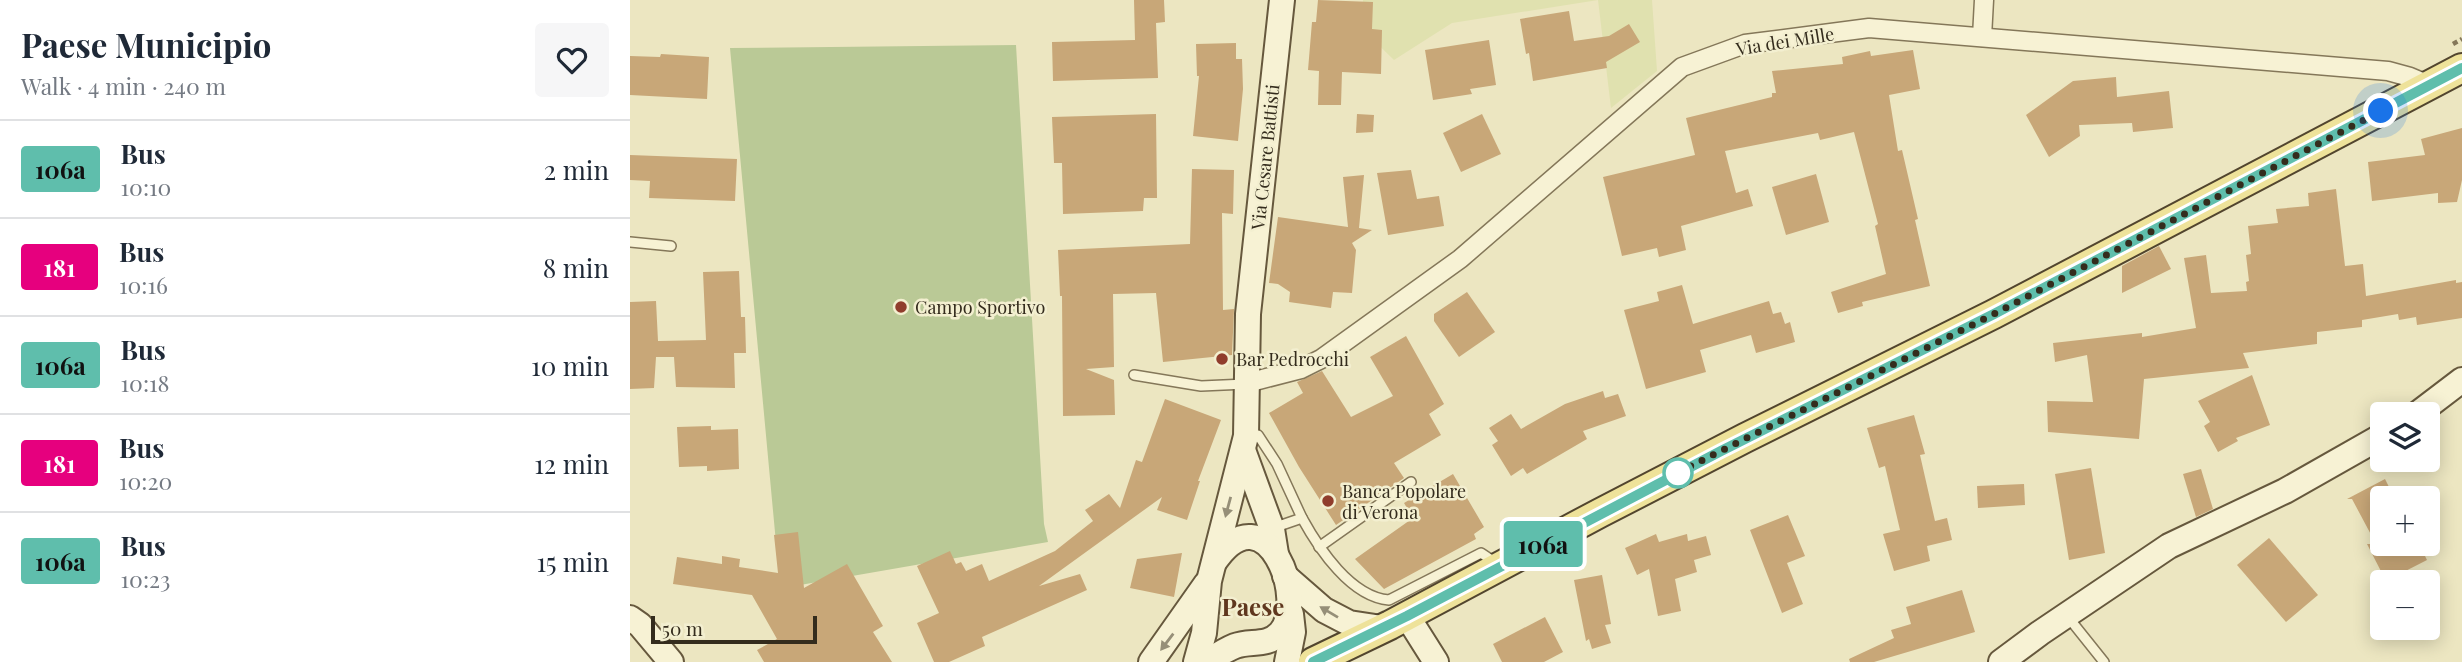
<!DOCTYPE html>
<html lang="en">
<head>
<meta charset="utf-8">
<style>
	:root { --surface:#fff; --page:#f6f6f7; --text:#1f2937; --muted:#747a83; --line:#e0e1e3 }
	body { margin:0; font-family:"Playfair Display",serif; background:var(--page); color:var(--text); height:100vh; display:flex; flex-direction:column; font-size:26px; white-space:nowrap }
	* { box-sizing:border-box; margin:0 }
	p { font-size:23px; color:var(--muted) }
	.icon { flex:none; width:38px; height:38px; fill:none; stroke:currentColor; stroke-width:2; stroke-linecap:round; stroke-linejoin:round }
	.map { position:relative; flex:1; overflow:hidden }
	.side { display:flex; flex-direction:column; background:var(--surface); width:630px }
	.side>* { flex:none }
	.badge { padding:0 14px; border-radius:5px; font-size:24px; line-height:46px }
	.controls { position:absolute; left:1740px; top:402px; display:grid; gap:14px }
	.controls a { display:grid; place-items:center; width:70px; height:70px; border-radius:7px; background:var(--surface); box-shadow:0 4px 18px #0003; font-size:35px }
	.scale { position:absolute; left:21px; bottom:18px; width:166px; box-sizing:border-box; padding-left:7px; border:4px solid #342c1d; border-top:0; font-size:19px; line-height:24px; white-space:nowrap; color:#342c1d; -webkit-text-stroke:5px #f3efd0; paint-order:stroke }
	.you { position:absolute; width:35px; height:35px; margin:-18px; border:5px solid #fff; border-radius:50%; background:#1a73e8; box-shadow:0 0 0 10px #1a73e833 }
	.map>.badge { position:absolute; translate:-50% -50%; box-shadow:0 0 0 4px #fff }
	.round { display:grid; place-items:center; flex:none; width:74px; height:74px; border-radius:7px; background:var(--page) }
	.summary { display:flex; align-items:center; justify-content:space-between; height:119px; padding:0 21px }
	h1 { font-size:33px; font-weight:700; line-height:52px }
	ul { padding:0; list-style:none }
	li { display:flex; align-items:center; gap:21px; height:98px; padding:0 21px; border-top:2px solid var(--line) }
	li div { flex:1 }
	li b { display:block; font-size:26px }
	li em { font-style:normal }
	li .badge { min-width:77px; font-weight:700; text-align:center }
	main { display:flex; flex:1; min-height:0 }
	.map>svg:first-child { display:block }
</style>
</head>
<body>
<main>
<section class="side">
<div class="summary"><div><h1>Paese Municipio</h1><p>Walk · 4 min · 240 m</p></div><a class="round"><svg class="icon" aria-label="heart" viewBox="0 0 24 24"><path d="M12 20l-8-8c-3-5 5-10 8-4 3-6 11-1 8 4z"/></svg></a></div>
<ul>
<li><span class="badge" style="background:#5fbeac;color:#111">106a</span><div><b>Bus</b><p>10:10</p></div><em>2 min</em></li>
<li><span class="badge" style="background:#e6007e;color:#fff">181</span><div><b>Bus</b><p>10:16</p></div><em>8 min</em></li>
<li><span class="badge" style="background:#5fbeac;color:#111">106a</span><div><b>Bus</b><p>10:18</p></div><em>10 min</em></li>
<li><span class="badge" style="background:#e6007e;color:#fff">181</span><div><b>Bus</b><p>10:20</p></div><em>12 min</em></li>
<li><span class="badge" style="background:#5fbeac;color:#111">106a</span><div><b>Bus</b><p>10:23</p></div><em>15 min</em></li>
</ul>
</section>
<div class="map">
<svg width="1832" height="662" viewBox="0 0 1832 662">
	<rect width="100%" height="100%" fill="#ece6c1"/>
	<polygon fill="#e0e1af" points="733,0 1022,0 1027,71 981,108 968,0 822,23 764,60 730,27"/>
	<polygon fill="#bac996" points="386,45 414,524 418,542 147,589 150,586 100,48"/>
	<g fill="#c8a778">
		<polygon points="504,0 534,0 535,22 526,23 528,78 423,81 422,42 505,40"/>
		<polygon points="688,0 743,2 742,29 752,30 751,74 712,72 711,105 688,105 689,71 678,70 682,22 686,22"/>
		<polygon points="939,11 944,41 979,36 999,24 1010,42 976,62 977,68 903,81 899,53 896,54 890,19"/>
		<polygon points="859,40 866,85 840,89 842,94 803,100 795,50"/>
		<polygon points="606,43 606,59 612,59 613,89 608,141 563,136 569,76 567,76 566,44"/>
		<polygon points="1283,50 1290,89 1259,95 1268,151 1272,150 1288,219 1285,220 1300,286 1232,302 1233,306 1208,313 1201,292 1256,274 1245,226 1248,224 1224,132 1190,140 1188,133 1095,151 1106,193 1118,189 1123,206 1051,226 1056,250 1029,257 1027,248 992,256 973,177 1065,155 1056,118 1142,97 1142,93 1146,93 1142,71 1213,64 1212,57 1240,51 1241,56"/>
		<polygon points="31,54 79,57 77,99 0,95 0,56 30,57"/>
		<polygon points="1486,77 1487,97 1539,91 1543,128 1503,132 1502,123 1449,125 1450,136 1419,157 1396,115 1443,81"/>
		<polygon points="526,114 527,198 514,198 513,211 433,214 432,163 424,163 422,117"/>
		<polygon points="727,114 744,115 743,132 726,133"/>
		<polygon points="852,114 871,154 831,172 813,133"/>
		<polygon points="1832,128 1832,180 1827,202 1808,203 1808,193 1742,201 1738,162 1795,155 1791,139"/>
		<polygon points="0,155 107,159 105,201 19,198 20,181 0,180"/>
		<polygon points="562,169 604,170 603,214 592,213 593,310 604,309 602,355 533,362 526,293 483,294 484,367 456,369 484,380 485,415 433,416 432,296 430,296 428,250 560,244"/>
		<polygon points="781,170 787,199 809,196 814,226 758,235 747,173"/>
		<polygon points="1186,174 1199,222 1156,235 1142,187"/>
		<polygon points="734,175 729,228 742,230 722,243 726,250 722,293 703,292 701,308 659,302 660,292 648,284 639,283 648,217 718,227 713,177"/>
		<polygon points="1706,189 1715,266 1733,264 1736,296 1826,280 1826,283 1832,282 1832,318 1787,325 1786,317 1769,320 1768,314 1732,320 1732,327 1687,332 1687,344 1613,353 1619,368 1514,379 1509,439 1418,432 1417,401 1463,402 1457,355 1425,362 1423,343 1512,333 1512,337 1566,328 1554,258 1576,255 1581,293 1617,291 1616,282 1619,281 1616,255 1621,254 1618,226 1648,223 1646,209 1679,206 1678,193"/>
		<polygon points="1529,246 1541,269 1492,293 1492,266"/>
		<polygon points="109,271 111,317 115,317 116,353 104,353 105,388 46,387 44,357 26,357 24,388 0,389 0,302 26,301 28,341 76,340 73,272"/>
		<polygon points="1052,285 1063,324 1139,301 1143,314 1151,312 1155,324 1160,322 1165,342 1126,353 1121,335 1070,350 1076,372 1016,389 994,310 1029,301 1027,292"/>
		<polygon points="837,292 865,332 829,357 804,321 804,314"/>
		<polygon points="776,336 814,404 799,414 811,435 764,463 774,478 706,525 669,467 639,413 673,393 667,382 692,371 721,417 763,396 740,357"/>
		<polygon points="1622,375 1640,425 1606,438 1608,441 1588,452 1574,426 1580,422 1568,401"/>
		<polygon points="973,391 975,398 988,394 996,416 953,431 957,439 897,474 893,468 881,476 862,445 868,441 859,428 881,414 891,429 935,404"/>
		<polygon points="535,399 591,420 568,481 570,481 557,520 527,510 532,497 409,586 450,574 457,590 352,637 355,646 319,662 304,662 287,623 309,613 287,566 320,551 326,564 331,562 336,571 352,564 359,581 425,551 463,521 455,510 479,494 490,508 506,460 512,462"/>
		<polygon points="1284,415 1295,454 1290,455 1305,521 1317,518 1322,540 1297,546 1300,561 1264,571 1253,534 1270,530 1255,466 1249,468 1237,428"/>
		<polygon points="81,426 81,430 108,429 109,469 77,471 77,466 49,467 47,427"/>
		<polygon points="1461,468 1475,553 1439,560 1425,474"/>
		<polygon points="1571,469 1583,509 1566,517 1553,474"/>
		<polygon points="823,474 854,527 844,534 846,539 754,589 725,559 783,518 774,503"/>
		<polygon points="1755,479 1765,499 1752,499 1752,544 1789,544 1797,560 1756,581 1737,544 1746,544 1722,499 1717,499"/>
		<polygon points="1394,484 1395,505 1348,508 1347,486"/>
		<polygon points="1158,515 1175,556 1157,563 1173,604 1152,613 1120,530"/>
		<polygon points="168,532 174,588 217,564 253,626 243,632 262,662 134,662 127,650 147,639 122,595 43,584 47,557 92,564 92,556 110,559 109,567 148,573 144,535"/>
		<polygon points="1026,534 1029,542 1057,534 1058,541 1076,536 1081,555 1064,560 1067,572 1045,579 1051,611 1028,616 1019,569 1007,575 995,548"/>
		<polygon points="1639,538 1688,595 1656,622 1607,565"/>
		<polygon points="552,553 544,597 500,588 507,559"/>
		<polygon points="972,575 981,624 975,625 981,643 962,649 959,639 956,641 944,580"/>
		<polygon points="1332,590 1345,632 1244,662 1220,662 1219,659 1264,638 1261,630 1281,624 1276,607"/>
		<polygon points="915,617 933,652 914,662 872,662 863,644"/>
	</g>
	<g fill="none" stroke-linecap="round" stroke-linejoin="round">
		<g stroke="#847759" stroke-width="12">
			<g id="lane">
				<polyline points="0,242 41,246"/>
				<polyline points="504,375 571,386 616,384"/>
				<polyline points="619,436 628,435 647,464 672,518"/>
				<path d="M643 528 672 518C689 549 721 597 759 600L851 553 866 563"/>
				<polyline points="689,547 781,482"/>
				<polyline points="1438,617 1474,662"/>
			</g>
		</g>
		<g stroke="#847759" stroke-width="21">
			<g id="street">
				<polyline points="1352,37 1354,0"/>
				<polyline points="617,383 671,369 691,359 830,259 1052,67 1115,44 1239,28 1758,71 1780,77 1799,85"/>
			</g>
		</g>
		<g stroke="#66583d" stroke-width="28">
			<g id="secondary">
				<polyline points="1786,415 1832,380"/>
				<polyline points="613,450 642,529 646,554"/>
				<polyline points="655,576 694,610 719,623 752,628"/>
				<polyline points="777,616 806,662"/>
				<polyline points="0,618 10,625 41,662"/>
				<polyline points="521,662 576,584"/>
				<polyline points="566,662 574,633 579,581 616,436 618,314 652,0"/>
				<path d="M577 662C586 656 595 650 605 646 620 640 637 647 650 633 679 601 636 488 585 561"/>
				<polyline points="657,662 663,632 661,614"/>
				<polyline points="1371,662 1410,633 1539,546 1655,491 1752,436"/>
			</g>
		</g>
		<g stroke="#52452e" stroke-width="32">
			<polyline id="primary" points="683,662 760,625 970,513 1115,438 1364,314 1832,68"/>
		</g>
		<polyline stroke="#847759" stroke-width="4.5" stroke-dasharray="5 3.5" stroke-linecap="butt" points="1823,44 1832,39"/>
		<use href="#lane" stroke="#f7f2d4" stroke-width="9"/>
		<use href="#street" stroke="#f7f2d4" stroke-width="18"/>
		<use href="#secondary" stroke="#f7f2d4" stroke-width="24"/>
		<use href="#primary" stroke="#eee29a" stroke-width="28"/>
	</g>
	<defs><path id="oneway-solid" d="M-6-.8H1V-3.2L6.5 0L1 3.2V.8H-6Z" transform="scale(1.75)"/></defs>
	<g fill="#968f78">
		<use href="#oneway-solid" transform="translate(598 507) rotate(105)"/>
		<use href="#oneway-solid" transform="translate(699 612) rotate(-149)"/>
		<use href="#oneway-solid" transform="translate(537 642) rotate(127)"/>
	</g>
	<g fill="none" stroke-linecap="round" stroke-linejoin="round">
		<g stroke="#fff" stroke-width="16">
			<polyline id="line" points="683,662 777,616 1091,451 1364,314 1832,68"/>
		</g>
		<use href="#line" stroke="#5fbeac" stroke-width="10"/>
		<polyline stroke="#342c1d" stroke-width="7" stroke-dasharray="0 12.6" points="1048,473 1043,475 1364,314 1751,111"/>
	</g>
	<g fill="#903d2c" stroke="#f3efd0" stroke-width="2.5">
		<circle cx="271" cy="307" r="7"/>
		<circle cx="592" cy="359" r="7"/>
		<circle cx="698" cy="501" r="7"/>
	</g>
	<circle fill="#fff" stroke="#5fbeac" stroke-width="3.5" cx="1048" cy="473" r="14"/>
	<g text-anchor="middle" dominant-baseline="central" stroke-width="5" stroke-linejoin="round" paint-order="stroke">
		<g font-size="18" fill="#342c1d" stroke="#f3efd0">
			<text transform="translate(1155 41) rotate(-9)">Via dei Mille</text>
			<text transform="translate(635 157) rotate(-84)">Via Cesare Battisti</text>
		</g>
		<g font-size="18" fill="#342c1d" stroke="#f3efd0" text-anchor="start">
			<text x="285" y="307">Campo Sportivo</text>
			<text x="606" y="359">Bar Pedrocchi</text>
			<text x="712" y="491">Banca Popolare<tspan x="712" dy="21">di Verona</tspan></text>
		</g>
		<g font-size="24" font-weight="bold" fill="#5f371e" stroke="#f3efd0">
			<text x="623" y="606">Paese</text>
		</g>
	</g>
</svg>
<div class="controls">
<a><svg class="icon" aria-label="layers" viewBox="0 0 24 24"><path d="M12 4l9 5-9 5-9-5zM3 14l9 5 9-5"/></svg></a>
<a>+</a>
<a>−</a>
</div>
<div class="scale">50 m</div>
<div class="you" style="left:1751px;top:111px"></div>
<b class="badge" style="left:913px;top:544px;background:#5fbeac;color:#111">106a</b>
</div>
</main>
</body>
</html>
